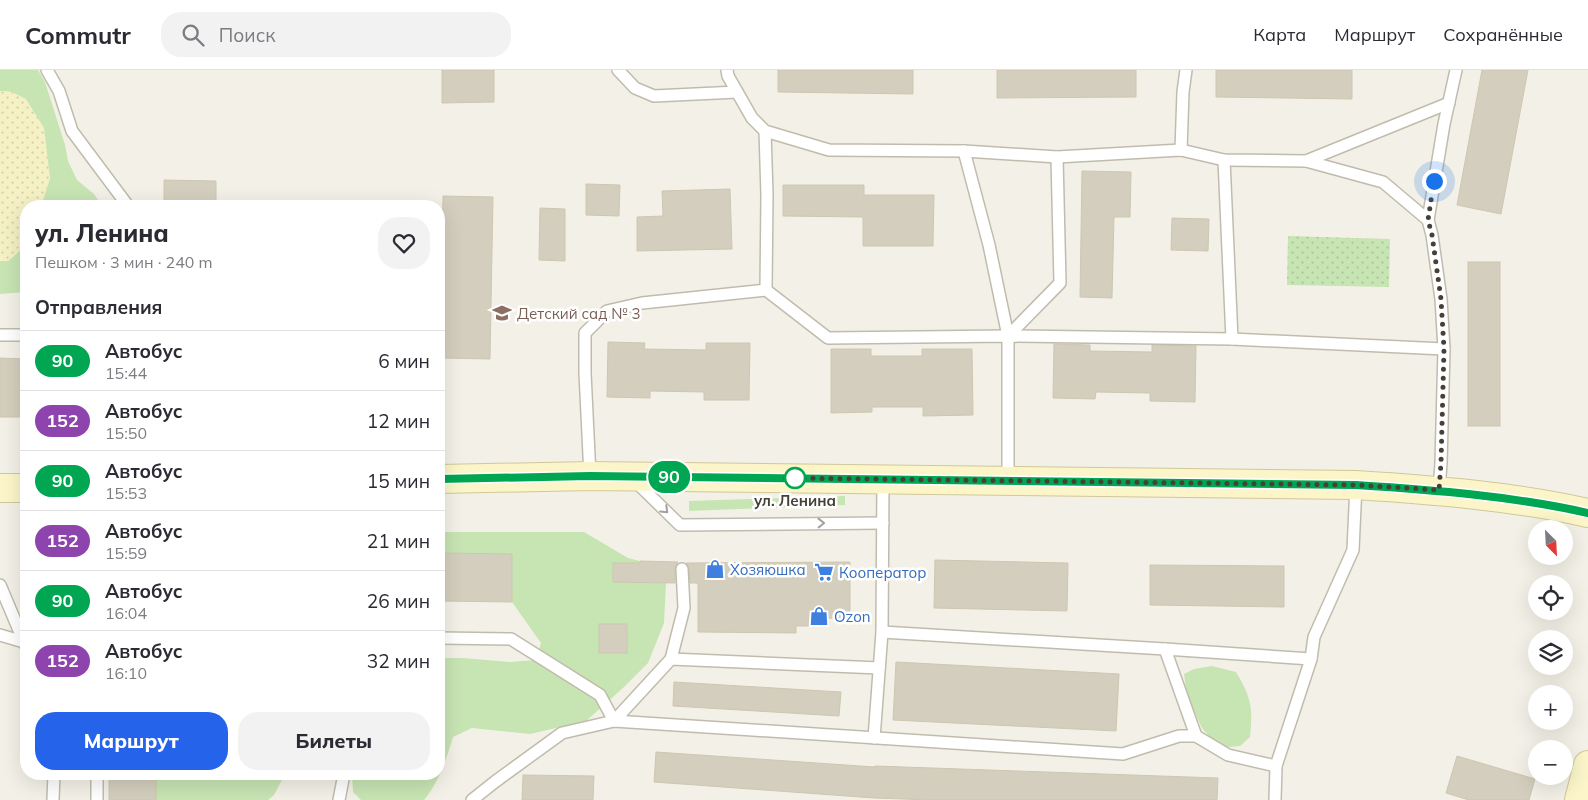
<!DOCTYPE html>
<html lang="ru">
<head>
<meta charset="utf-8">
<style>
	:root { --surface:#fff; --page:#f2f2f3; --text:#2b2b33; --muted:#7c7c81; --line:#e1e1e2; --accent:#2563eb }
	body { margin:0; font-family:Mulish,sans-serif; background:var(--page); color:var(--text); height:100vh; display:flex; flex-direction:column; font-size:19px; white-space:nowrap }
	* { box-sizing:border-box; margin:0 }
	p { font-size:16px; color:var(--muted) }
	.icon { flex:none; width:28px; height:28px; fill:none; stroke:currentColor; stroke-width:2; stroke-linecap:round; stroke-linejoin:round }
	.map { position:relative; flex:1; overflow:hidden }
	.side { position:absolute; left:20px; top:130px; width:425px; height:580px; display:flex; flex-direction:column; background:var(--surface); border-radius:20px; box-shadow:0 5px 20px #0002 }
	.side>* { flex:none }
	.badge { padding:0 10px; border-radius:16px; font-size:18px; line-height:32px }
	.needle { width:32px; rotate:156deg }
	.buttons { position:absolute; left:1528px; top:450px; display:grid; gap:10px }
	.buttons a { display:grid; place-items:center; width:45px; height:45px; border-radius:50%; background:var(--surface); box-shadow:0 5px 20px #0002; font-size:25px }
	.you { position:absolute; width:25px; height:25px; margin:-12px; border:4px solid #fff; border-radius:50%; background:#1a73e8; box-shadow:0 0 0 8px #1a73e833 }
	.map>.badge { position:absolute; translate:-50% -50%; box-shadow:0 0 0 2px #fff }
	h2 { padding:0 15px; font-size:19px; line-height:45px }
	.round { display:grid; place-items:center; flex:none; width:52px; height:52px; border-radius:20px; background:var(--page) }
	.headline { display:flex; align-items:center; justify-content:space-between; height:85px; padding:0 15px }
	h1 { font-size:24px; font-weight:800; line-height:38px }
	.action { display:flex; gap:10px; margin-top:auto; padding:10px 15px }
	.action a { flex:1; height:58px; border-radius:20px; background:var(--accent); color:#fff; font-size:20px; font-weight:800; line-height:58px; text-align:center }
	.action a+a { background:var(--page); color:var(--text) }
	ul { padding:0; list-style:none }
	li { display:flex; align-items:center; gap:15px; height:60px; padding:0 15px; border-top:1px solid var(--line) }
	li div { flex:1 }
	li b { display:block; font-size:19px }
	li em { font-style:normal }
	li .badge { min-width:55px; font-weight:700; text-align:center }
	header { display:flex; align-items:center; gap:30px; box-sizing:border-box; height:70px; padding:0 25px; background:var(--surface); border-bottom:1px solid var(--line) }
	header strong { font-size:24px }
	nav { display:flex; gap:28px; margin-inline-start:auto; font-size:18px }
	.search { width:350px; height:45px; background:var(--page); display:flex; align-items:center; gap:12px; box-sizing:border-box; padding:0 18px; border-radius:20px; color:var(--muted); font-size:19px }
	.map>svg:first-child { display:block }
</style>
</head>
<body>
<header>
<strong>Commutr</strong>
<div class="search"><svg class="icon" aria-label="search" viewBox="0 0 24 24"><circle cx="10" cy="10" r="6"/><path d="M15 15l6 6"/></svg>Поиск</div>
<nav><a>Карта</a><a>Маршрут</a><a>Сохранённые</a></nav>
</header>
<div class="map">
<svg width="1588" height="730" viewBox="0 0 1588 730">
	<defs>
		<pattern id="sand-dots" width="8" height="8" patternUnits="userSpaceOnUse" patternTransform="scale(1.25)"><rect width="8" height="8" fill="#f5f1c5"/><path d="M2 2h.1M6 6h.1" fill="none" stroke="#d3d0aa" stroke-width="1.8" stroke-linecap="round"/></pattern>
		<pattern id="park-dots" width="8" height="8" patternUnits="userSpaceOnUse" patternTransform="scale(1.25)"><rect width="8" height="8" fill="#c7e4b3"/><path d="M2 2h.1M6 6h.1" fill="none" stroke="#acc59b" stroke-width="1.8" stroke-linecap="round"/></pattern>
	</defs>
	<rect width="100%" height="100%" fill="#f3f1e7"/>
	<g fill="#c7e4b3">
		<polygon points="0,0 38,0 45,12 65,75 68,91 77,110 94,124 102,136 41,136 50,108 12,22 0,21"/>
		<polygon points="26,175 26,222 0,224 0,191 8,191"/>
		<polygon points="845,426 845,435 689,441 689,431"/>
		<path d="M439 462H584L628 488 640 491V513H666L664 553 648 593 624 617 586 651 530 664 472 658 453 667C446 690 439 712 424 730H361L353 722 352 704H439V588H463L510 592 536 590 541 573 512 532V485L439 483Z"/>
		<path d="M1212 596 1236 602C1251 627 1253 637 1250 667L1240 676 1229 677 1214 672 1202 658 1187 626 1184 604 1194 599Z"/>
		<polygon points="156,704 285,704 274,725 268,730 156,730"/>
	</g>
	<polygon fill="url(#sand-dots)" points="0,21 12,22 26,29 44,58 50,108 41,136 26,136 26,175 8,191 0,191"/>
	<polygon fill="url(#park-dots)" points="1288,166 1390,169 1389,217 1287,215"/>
	<g fill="#d3cebd" stroke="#cec6b1">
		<polygon points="442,0 494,0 494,32 442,33"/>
		<polygon points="778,0 913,0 913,24 778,22"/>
		<polygon points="997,0 1136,0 1136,27 997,28"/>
		<polygon points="1216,0 1352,0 1352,29 1216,27"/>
		<polygon points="1482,0 1528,0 1501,144 1457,135"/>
		<polygon points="1082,101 1131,102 1130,147 1114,147 1112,228 1080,227"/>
		<polygon points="164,110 216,111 216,136 164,136"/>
		<polygon points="586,114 620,115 619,146 586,145"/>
		<polygon points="783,115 864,115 864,125 934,125 933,176 863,176 863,147 783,146"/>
		<polygon points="730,119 732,179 637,181 637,147 663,146 662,121"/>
		<polygon points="443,126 493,127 490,289 440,288"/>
		<polygon points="540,138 565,139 565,191 539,190"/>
		<polygon points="1172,148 1209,149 1208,181 1171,180"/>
		<rect x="1468" y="192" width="32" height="164"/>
		<polygon points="608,272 645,273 644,279 706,280 706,273 750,273 749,330 704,330 704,322 650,321 650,328 607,327"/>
		<polygon points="1054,274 1090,275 1090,281 1152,282 1152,275 1196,276 1195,332 1150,331 1150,323 1096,322 1095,329 1053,328"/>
		<polygon points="831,279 871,279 871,286 922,286 922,279 972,279 973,345 923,346 923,337 872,337 872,342 831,343"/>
		<polygon points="0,288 26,289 26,347 0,347"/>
		<polygon points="439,483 512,484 512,532 439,531"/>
		<polygon points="935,490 1068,493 1067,541 934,538"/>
		<polygon points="640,491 678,492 675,499 675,513 613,512 613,493 640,493"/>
		<polygon points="686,493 850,492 850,549 826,548 826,556 796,556 796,563 698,562 698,513 690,513 689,498"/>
		<polygon points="1150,495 1284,496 1284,537 1150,535"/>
		<rect x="599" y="554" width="28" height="29"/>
		<polygon points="896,592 1119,604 1116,661 893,650"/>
		<polygon points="674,612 841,622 839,646 673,636"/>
		<polygon points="656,682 875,697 875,696 1218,708 1217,730 930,730 874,728 654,712"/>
		<polygon points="1457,686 1535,709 1529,730 1469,730 1446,723"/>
		<rect x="109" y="704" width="47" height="26"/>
		<polygon points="523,705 594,706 593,730 522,730"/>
	</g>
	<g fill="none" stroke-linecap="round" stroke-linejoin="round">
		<g stroke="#c0bcad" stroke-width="14">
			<g id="service">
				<polyline points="47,0 59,21 72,61 128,136"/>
				<polyline points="618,0 635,18 654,26 737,22"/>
				<polyline points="727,0 728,6 752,48 765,61 829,80 964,81 989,175 1008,266 1008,411"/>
				<polyline points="765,61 767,125 766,220"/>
				<polyline points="1181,80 1183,22 1186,0"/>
				<polyline points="964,81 1057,87 1181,80 1224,90 1306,91 1383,112 1428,150 1432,165 1441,229 1444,279 1441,393 1439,420"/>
				<polyline points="1224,90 1232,269"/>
				<polyline points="1306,91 1449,33"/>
				<polyline points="1428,150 1444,54 1456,0"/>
				<polyline points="0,265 26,265"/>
				<polyline points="1008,266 1060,213 1057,87"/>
				<polyline points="590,406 585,303 585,263 607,241 642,233 766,220 828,268 1008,266 1232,269 1444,279"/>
				<polyline points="635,411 680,455 883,453"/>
				<polyline points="0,515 24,572 26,576"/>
				<polyline points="882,562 1165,579"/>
				<polyline points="0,565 24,572"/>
				<polyline points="439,568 511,569 600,625 614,651 671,589 879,598"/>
				<polyline points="671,589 684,538 682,499"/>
				<polyline points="1196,666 1165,579 1311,589"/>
				<polyline points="874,668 882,562 883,409"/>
				<polyline points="1276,696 1311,589 1314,567 1353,480 1356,415"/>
				<polyline points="97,704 97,730"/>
				<polyline points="53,730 54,704"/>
				<polyline points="339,730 344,704"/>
				<polyline points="472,730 496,711 562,663 614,651 1123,684 1179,666 1196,666 1228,685 1276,696 1275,730"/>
			</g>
		</g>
		<g stroke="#d0c899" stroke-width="30">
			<g id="secondary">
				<path d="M439 409 590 406 1356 415C1433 420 1512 426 1588 443"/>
				<polyline points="0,418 26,418"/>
				<polyline points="1579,730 1588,695"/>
			</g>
		</g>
		<use href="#service" stroke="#fff" stroke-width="11"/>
		<use href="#secondary" stroke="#fbf5c9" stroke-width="28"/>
	</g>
	<defs><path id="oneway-chevron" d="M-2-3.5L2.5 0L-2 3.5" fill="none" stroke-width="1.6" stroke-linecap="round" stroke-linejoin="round" transform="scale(1.25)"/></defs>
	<g stroke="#a2a09b">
		<use href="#oneway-chevron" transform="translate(665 440) rotate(44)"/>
		<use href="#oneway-chevron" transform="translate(821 453) rotate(-1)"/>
	</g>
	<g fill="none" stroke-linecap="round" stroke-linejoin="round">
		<g stroke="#fff" stroke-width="11">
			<path id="line" d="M439 409 590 406 1356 415C1434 420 1512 426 1588 443"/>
		</g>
		<use href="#line" stroke="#00a651" stroke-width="8"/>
		<polyline stroke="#454137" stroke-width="5" stroke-dasharray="0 9" points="795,408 786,408 1356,415 1439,420 1441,393 1444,279 1441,229 1432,165 1428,150 1434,111"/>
	</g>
	<defs>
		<g id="school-bare" transform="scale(1.5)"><path d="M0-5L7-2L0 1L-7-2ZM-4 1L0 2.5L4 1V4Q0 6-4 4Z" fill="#8d6e63" stroke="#fff" stroke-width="2.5" paint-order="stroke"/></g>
		<g id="shop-bare" transform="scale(1.5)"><path d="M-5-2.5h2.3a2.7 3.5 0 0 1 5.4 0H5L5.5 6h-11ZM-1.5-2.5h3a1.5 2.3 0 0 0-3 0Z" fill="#3f7fe0" stroke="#fff" stroke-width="2.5" paint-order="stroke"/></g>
		<g id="supermarket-bare" transform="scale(1.5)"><path d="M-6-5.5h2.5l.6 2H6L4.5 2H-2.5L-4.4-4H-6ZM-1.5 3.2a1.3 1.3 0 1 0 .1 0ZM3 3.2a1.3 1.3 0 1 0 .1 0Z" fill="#3f7fe0" stroke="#fff" stroke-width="2.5" paint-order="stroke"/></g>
	</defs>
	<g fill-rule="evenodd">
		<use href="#school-bare" x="502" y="243"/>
		<use href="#shop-bare" x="715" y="499"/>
		<use href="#supermarket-bare" x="824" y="502"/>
		<use href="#shop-bare" x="819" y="546"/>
	</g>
	<circle fill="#fff" stroke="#00a651" stroke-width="2.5" cx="795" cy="408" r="10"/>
	<g text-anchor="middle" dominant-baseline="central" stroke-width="5" stroke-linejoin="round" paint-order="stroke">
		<g font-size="15" fill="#785e54" stroke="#fff" text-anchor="start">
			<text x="517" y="243">Детский сад № 3</text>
		</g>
		<g font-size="15" font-weight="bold" fill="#454137" stroke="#fff">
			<text x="795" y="430">ул. Ленина</text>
		</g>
		<g font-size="15" fill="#366cbe" stroke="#fff" text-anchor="start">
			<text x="730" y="499">Хозяюшка</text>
			<text x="839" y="502">Кооператор</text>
			<text x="834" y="546">Ozon</text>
		</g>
	</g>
</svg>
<div class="buttons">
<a><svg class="needle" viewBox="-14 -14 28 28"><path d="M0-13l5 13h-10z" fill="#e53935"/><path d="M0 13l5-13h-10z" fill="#7c7c81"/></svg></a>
<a><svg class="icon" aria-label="locate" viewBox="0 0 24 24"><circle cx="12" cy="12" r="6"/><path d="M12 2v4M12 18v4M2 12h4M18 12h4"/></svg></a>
<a><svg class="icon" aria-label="layers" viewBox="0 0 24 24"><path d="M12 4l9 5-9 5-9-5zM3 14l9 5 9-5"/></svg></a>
<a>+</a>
<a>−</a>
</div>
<div class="you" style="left:1434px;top:111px"></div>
<b class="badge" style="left:669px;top:407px;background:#00a651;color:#fff">90</b>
<section class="side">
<div class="headline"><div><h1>ул. Ленина</h1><p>Пешком · 3 мин · 240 m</p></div><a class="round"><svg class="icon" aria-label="heart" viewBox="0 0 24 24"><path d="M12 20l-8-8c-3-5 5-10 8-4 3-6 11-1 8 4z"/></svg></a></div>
<h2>Отправления</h2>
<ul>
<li><span class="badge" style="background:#00a651;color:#fff">90</span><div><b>Автобус</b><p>15:44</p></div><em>6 мин</em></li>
<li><span class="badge" style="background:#8e44ad;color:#fff">152</span><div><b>Автобус</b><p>15:50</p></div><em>12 мин</em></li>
<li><span class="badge" style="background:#00a651;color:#fff">90</span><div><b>Автобус</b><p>15:53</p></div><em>15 мин</em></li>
<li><span class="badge" style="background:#8e44ad;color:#fff">152</span><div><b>Автобус</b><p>15:59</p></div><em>21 мин</em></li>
<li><span class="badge" style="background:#00a651;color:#fff">90</span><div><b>Автобус</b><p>16:04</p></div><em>26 мин</em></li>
<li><span class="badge" style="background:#8e44ad;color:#fff">152</span><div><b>Автобус</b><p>16:10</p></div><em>32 мин</em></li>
</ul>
<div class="action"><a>Маршрут</a><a>Билеты</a></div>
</section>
</div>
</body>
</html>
